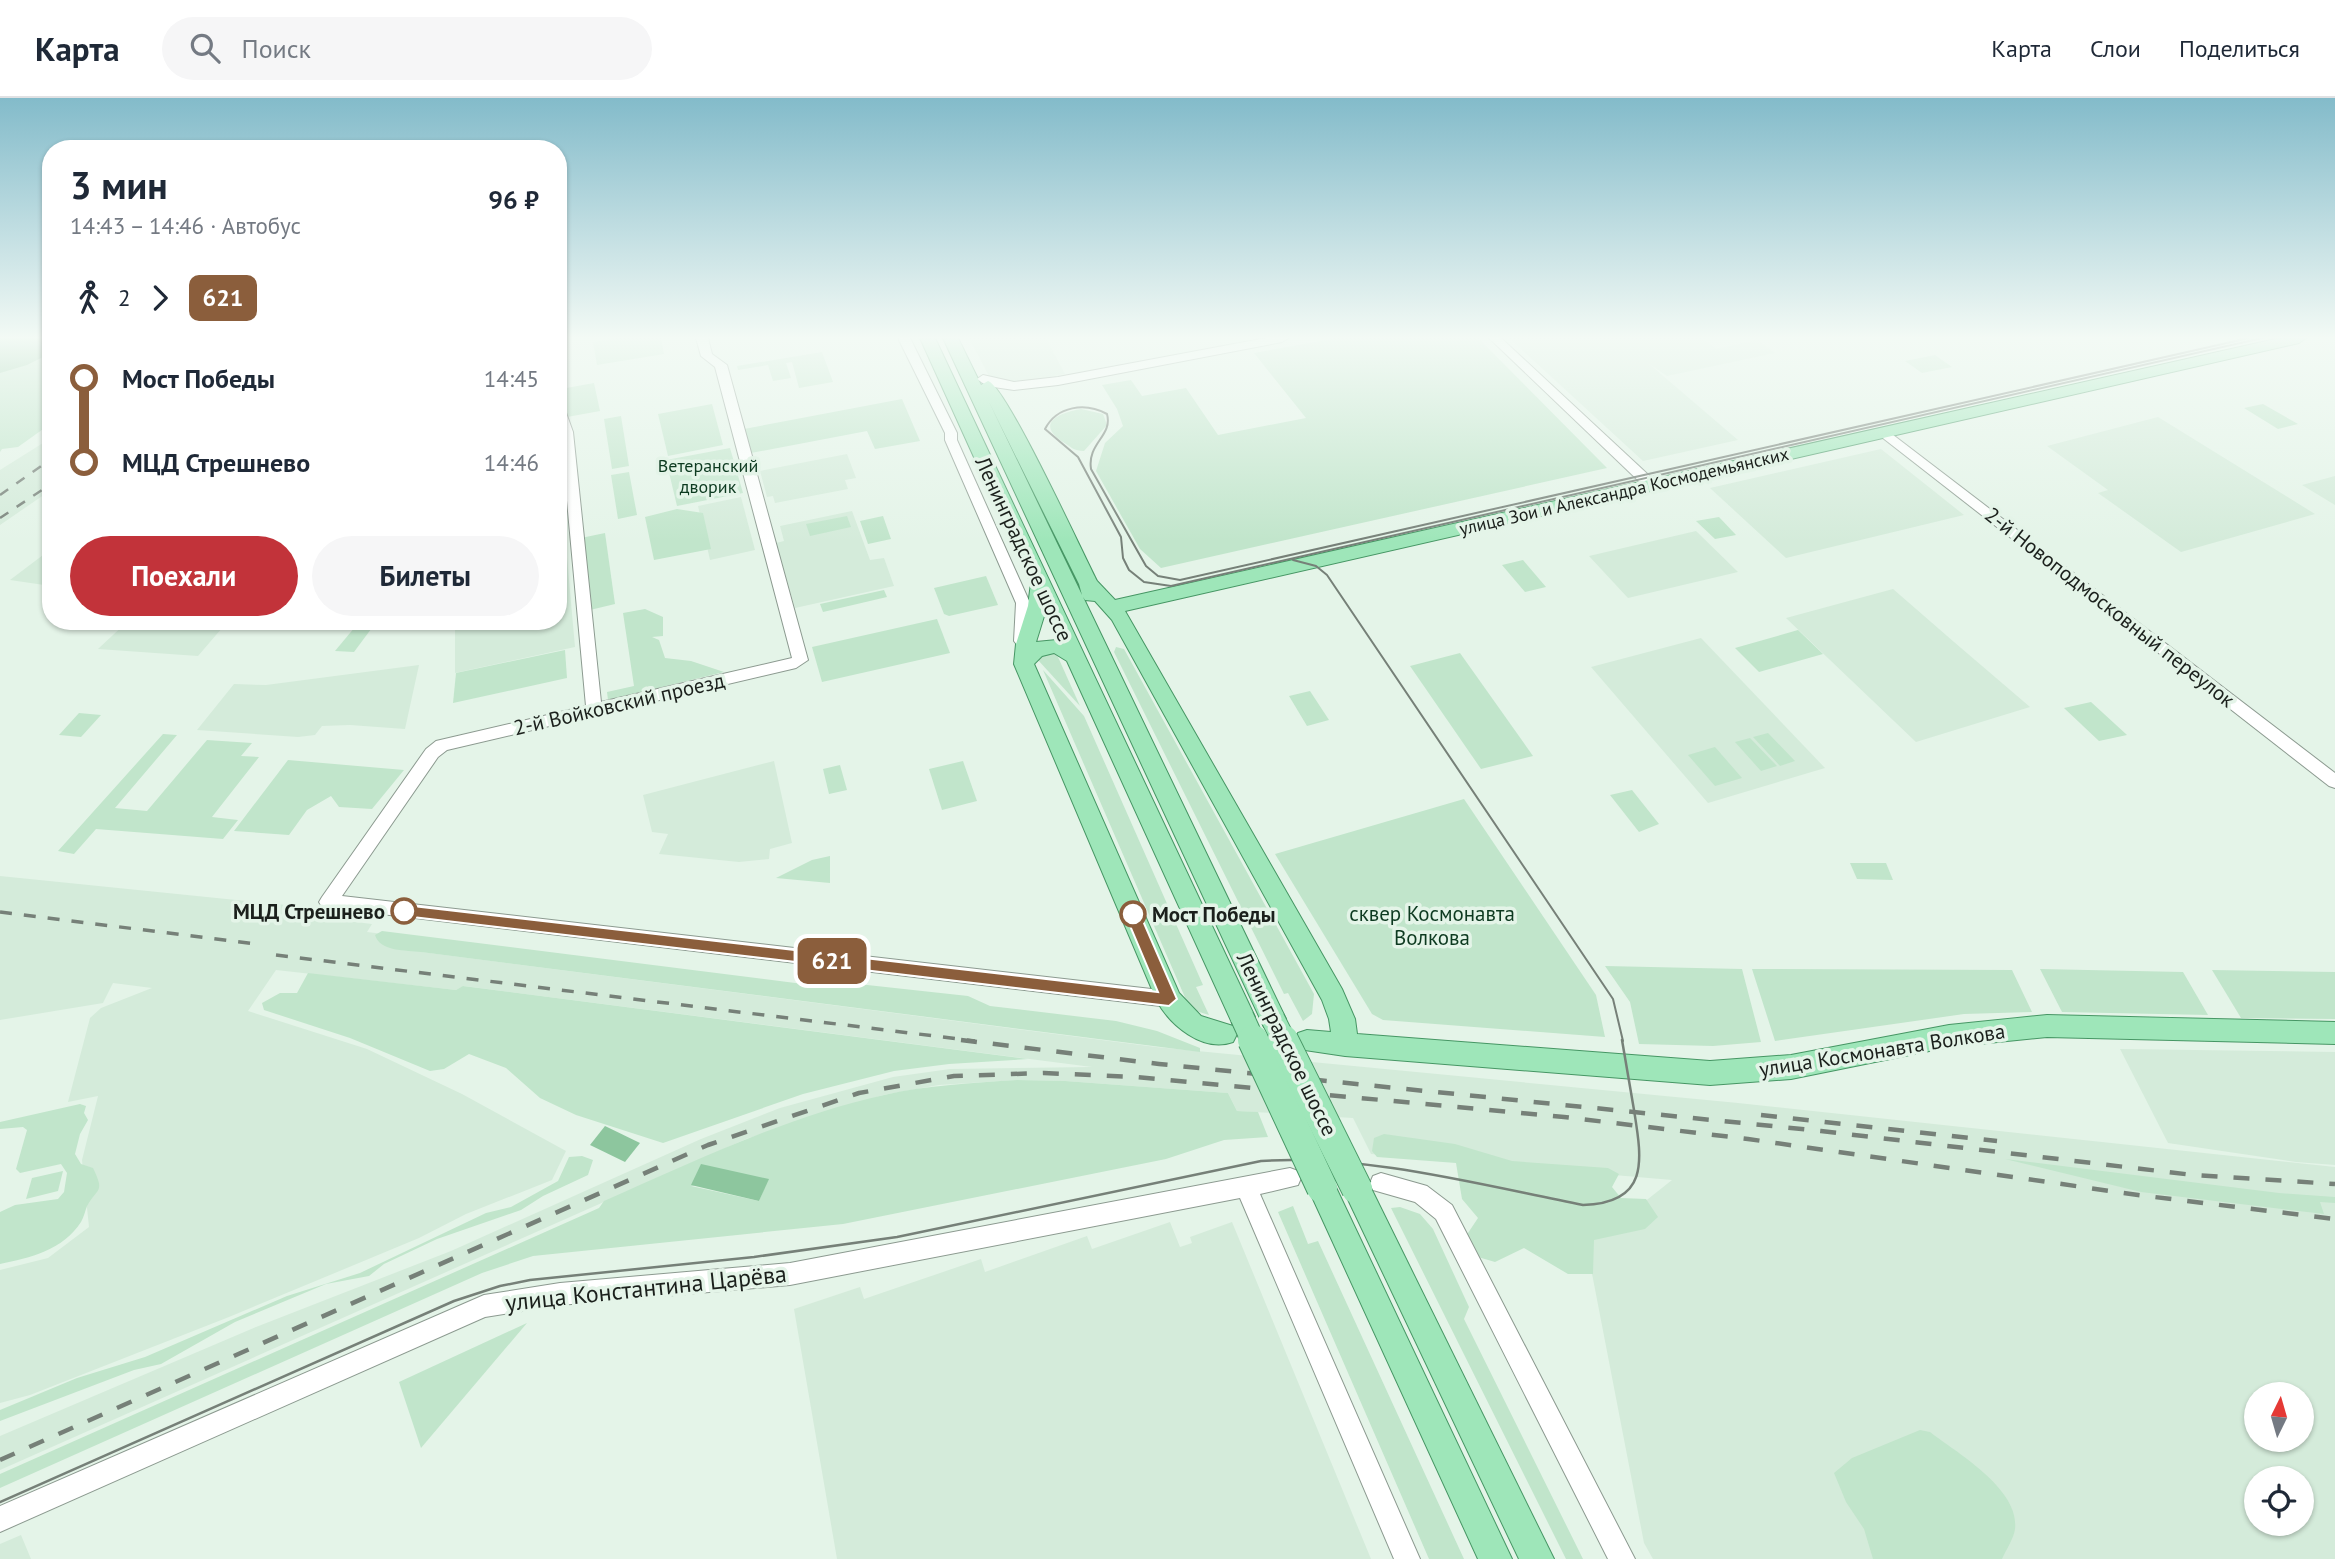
<!DOCTYPE html>
<html lang="ru">
<head>
<meta charset="utf-8">
<style>
	:root { --surface:#fff; --page:#f6f6f7; --text:#1f2937; --muted:#747a83; --line:#e0e1e3; --accent:#c2333a }
	body { margin:0; font-family:"PT Sans",sans-serif; background:var(--page); color:var(--text); height:100vh; display:flex; flex-direction:column; font-size:26px; white-space:nowrap }
	* { box-sizing:border-box; margin:0 }
	p { font-size:23px; color:var(--muted) }
	.icon { flex:none; width:38px; height:38px; fill:none; stroke:currentColor; stroke-width:2; stroke-linecap:round; stroke-linejoin:round }
	.map { position:relative; flex:1; overflow:hidden }
	.drawer { position:absolute; left:42px; top:42px; width:525px; height:490px; display:flex; flex-direction:column; background:var(--surface); border-radius:28px; box-shadow:0 2px 5px #0004 }
	.drawer>* { flex:none }
	.badge { padding:0 14px; border-radius:10px; font-size:24px; line-height:46px }
	.needle { width:46px; rotate:5deg }
	.tools { position:absolute; left:2244px; top:1284px; display:grid; gap:14px }
	.tools a { display:grid; place-items:center; width:70px; height:70px; border-radius:50%; background:var(--surface); box-shadow:0 2px 5px #0004; font-size:35px }
	.map>.badge { position:absolute; translate:-50% -50%; box-shadow:0 0 0 4px #fff }
	.legs { display:flex; align-items:center; gap:10px; height:77px; padding:0 28px; font-size:23px }
	.legs p { margin-inline-start:auto }
	.head { display:flex; align-items:center; justify-content:space-between; height:119px; padding:0 28px }
	h1 { font-size:38px; font-weight:600; line-height:52px }
	.primary-button { display:flex; gap:14px; margin-top:auto; padding:14px 28px }
	.primary-button a { flex:1; height:80px; border-radius:42px; background:var(--accent); color:#fff; font-size:28px; font-weight:600; line-height:80px; text-align:center }
	.primary-button a+a { background:var(--page); color:var(--text) }
	ul { padding:0 28px; list-style:none }
	li { display:flex; align-items:center; gap:24px; height:84px; font-size:26px }
	li i { display:grid; place-items:center; width:10px; height:100%; margin:0 9px; background:currentColor }
	li i::after { content:''; width:18px; height:18px; margin:-9px; border:5px solid; border-radius:50%; background:var(--surface) }
	li p { margin-inline-start:auto }
	li:first-child i { background:linear-gradient(#0000 50%,currentColor 0) }
	li:last-child i { background:linear-gradient(currentColor 50%,#0000 0) }
	header { display:flex; align-items:center; gap:42px; box-sizing:border-box; height:98px; padding:0 35px; background:var(--surface); border-bottom:2px solid var(--line) }
	header strong { font-size:33px }
	nav { display:flex; gap:38px; margin-inline-start:auto; font-size:24px }
	.search { width:490px; height:63px; background:var(--page); display:flex; align-items:center; gap:18px; box-sizing:border-box; padding:0 24px; border-radius:38px; color:var(--muted); font-size:26px }
	.map>svg:first-child { display:block }
</style>
</head>
<body>
<header>
<strong>Карта</strong>
<div class="search"><svg class="icon" aria-label="search" viewBox="0 0 24 24"><circle cx="10" cy="10" r="6"/><path d="M15 15l6 6"/></svg>Поиск</div>
<nav><a>Карта</a><a>Слои</a><a>Поделиться</a></nav>
</header>
<div class="map">
<svg width="2335" height="1461" viewBox="0 0 2335 1461">
	<rect width="100%" height="100%" fill="#e4f4e8"/>
	<g fill="#d4ebda" fill-rule="evenodd">
		<polygon points="969,240 1046,240 1065,276 1016,285 990,280"/>
		<polygon points="1509,240 1701,240 1716,251 1758,242 1775,255 1667,278 1648,265 1738,342 1643,363"/>
		<polygon points="2158,319 2315,416 2181,454 2098,395 2108,392 2047,348"/>
		<polygon points="51,340 51,392 0,427 0,372"/>
		<polygon points="1881,351 1964,417 1786,460 1710,390"/>
		<polygon points="847,356 856,380 845,382 848,391 775,405 773,398 767,399 760,373"/>
		<polygon points="2335,378 2335,407 2302,387"/>
		<polygon points="741,399 755,452 710,462 698,408"/>
		<polygon points="852,413 870,462 884,460 894,488 795,510 776,445 784,443 780,428"/>
		<polygon points="564,426 575,549 455,575 455,523 558,523 558,427"/>
		<polygon points="1696,433 1738,474 1628,500 1589,458"/>
		<polygon points="51,451 51,488 10,482"/>
		<polygon points="1893,491 1954,544 2030,609 1916,644 1786,520"/>
		<polygon points="128,523 228,523 198,558 98,551"/>
		<polygon points="1701,540 1825,670 1708,705 1591,569"/>
		<polygon points="419,567 405,631 350,627 322,628 315,637 298,639 197,632 234,586 266,587"/>
		<polygon points="774,663 792,745 770,751 769,761 739,764 659,756 668,736 652,734 643,697"/>
		<path d="M0 778 316 810 323 820 372 826 367 834 425 841 422 854 1156 949 1738 1005 2335 1069V1461H1653L1644 1445 1583 1129 1614 1128 1672 1082 1371 1056 1353 1020 1237 1013 1228 995 1065 983 1017 982 939 987 883 997 746 1041 0 1372V1338L256 1229 451 1153 701 1041 780 1010 893 979 950 971 1092 969 464 888 456 892 276 872 248 913 367 951 462 996 566 1053 552 1082 466 1116 419 1140 229 1219 30 1297 0 1305V1172L48 1160 89 1129 82 1062 98 998 68 1004 90 920 101 910 152 890 113 885 103 905 0 922ZM2256 1297H2301V1342H2256ZM2256 1381H2301V1426H2256Z"/>
		<polygon points="2120,951 2335,954 2335,1067 2296,1064 2168,1045"/>
		<polygon points="1170,1124 1180,1149 1192,1145 1190,1139 1232,1124 1371,1461 837,1461 794,1211 860,1189 864,1201 981,1161 985,1174 1087,1138 1092,1151"/>
		<polygon points="21,1437 31,1461 0,1461 0,1446"/>
	</g>
	<g fill="#c1e5cb" fill-rule="evenodd">
		<polygon points="0,240 51,240 51,330 46,329 18,349 2,351 0,354"/>
		<polygon points="617,240 661,240 664,256 597,267 593,244"/>
		<polygon points="1337,240 1478,240 1607,370 1161,470 1140,451 1096,373 1105,345 1123,328 1117,311 1102,287 1131,282 1142,298 1186,290 1218,337 1306,320 1254,255"/>
		<polygon points="822,254 833,284 799,290 792,264 786,265 791,280 773,283 768,267 738,272 737,268"/>
		<polygon points="1935,257 1952,269 1922,275 1905,263"/>
		<polygon points="594,285 600,313 567,319 561,291"/>
		<polygon points="902,301 920,343 875,351 867,333 751,355 744,331"/>
		<polygon points="712,306 723,347 668,358 658,316"/>
		<polygon points="2263,306 2298,326 2278,331 2244,310"/>
		<path d="M1081 311 1103 316 1107 327 1084 353C1074 353 1071 349 1063 344 1035 325 1059 315 1081 311Z"/>
		<polygon points="621,318 629,368 612,371 604,321"/>
		<polygon points="730,350 743,395 677,408 666,362"/>
		<polygon points="629,374 637,417 618,421 611,377"/>
		<polygon points="677,411 703,415 711,451 654,462 645,419"/>
		<polygon points="847,418 851,429 810,438 806,426"/>
		<polygon points="883,418 891,441 868,446 860,423"/>
		<polygon points="1719,419 1736,437 1715,441 1696,423"/>
		<polygon points="605,435 615,506 590,512 581,440"/>
		<polygon points="1523,462 1546,489 1525,494 1502,467"/>
		<polygon points="986,478 998,507 949,518 944,516 934,490"/>
		<polygon points="884,492 887,499 823,514 820,506"/>
		<polygon points="645,511 663,519 663,538 652,539 659,542 665,560 691,563 724,574 608,602 607,594 634,588 623,515"/>
		<polygon points="937,521 950,555 822,584 812,549"/>
		<polygon points="360,523 377,523 354,554 335,553"/>
		<polygon points="1798,532 1823,556 1759,574 1735,550"/>
		<polygon points="1116,549 1124,551 1314,896 1312,916 1303,923 1288,895 1284,896 1114,554"/>
		<polygon points="565,552 567,580 453,605 456,575"/>
		<polygon points="1055,555 1058,559 1080,608 1038,562 1041,556"/>
		<polygon points="1460,555 1533,658 1481,671 1410,568"/>
		<polygon points="1043,572 1084,618 1203,887 1196,889 1209,917 1196,913 1187,904"/>
		<polygon points="1310,593 1329,622 1307,628 1289,598"/>
		<polygon points="2091,604 2127,637 2099,643 2064,610"/>
		<polygon points="79,615 101,617 81,639 59,637"/>
		<polygon points="1768,635 1795,663 1780,668 1753,639"/>
		<polygon points="163,636 177,637 115,710 147,713 207,642 252,645 241,658 259,659 212,719 238,722 223,741 96,731 74,756 58,753"/>
		<polygon points="1750,640 1777,668 1761,673 1735,644"/>
		<polygon points="1715,649 1742,680 1715,688 1688,657"/>
		<polygon points="288,662 404,672 372,711 339,709 331,698 307,712 289,737 234,733"/>
		<polygon points="963,663 977,703 942,712 929,671"/>
		<polygon points="840,667 847,692 829,696 823,671"/>
		<polygon points="1632,692 1659,726 1639,734 1610,697"/>
		<polygon points="1464,701 1596,897 1605,939 1383,922 1372,916 1275,756"/>
		<polygon points="830,758 830,785 776,780 812,762"/>
		<polygon points="1850,765 1886,765 1893,782 1857,781"/>
		<path d="M382 833 811 887 849 885 968 898 990 908 1116 923 1157 933 1200 950V954L421 854C406 852 380 854 375 837Z"/>
		<polygon points="1605,868 1742,871 1761,944 1713,948 1639,946 1630,904"/>
		<polygon points="1752,871 2012,872 2032,914 1964,916 1775,943"/>
		<polygon points="2040,871 2183,874 2208,917 2062,914"/>
		<polygon points="2212,872 2335,874 2335,921 2241,920"/>
		<polygon points="308,875 456,892 463,888 1028,961 949,966 894,973 803,996 663,1045 576,1017 540,1000 506,970 469,956 444,971 430,973 350,940 264,912 262,905 280,895 297,895"/>
		<path d="M1017 982 1065 983 1228 995 1237 1013 1258 1014 1268 1039 1224 1042 1166 1061 843 1126 533 1158 482 1175 0 1390V1376L599 1110 604 1103C695 1063 786 1019 884 997 928 987 972 985 1017 982ZM768 1081 759 1103 691 1088Z"/>
		<path d="M80 1006 86 1008 84 1015 88 1022 80 1036 75 1056 81 1066 93 1070C105 1095 98 1089 87 1108 85 1113 84 1119 81 1124 63 1152 30 1160 0 1166V1114L15 1107 58 1101 64 1094 67 1075 61 1066 20 1075 16 1071 27 1032 23 1029 0 1031V1024Z"/>
		<polygon points="1384,1036 1455,1046 1512,1063 1608,1070 1619,1076 1612,1089 1621,1100 1646,1101 1658,1119 1645,1131 1594,1142 1593,1176 1568,1176 1524,1150 1495,1164 1478,1159 1466,1138 1478,1120 1462,1101 1456,1065 1377,1059 1372,1053 1374,1040"/>
		<polygon points="582,1058 593,1062 588,1077 543,1098 521,1112 437,1141 384,1166 369,1178 326,1186 235,1224 161,1266 134,1272 0,1323 0,1312 77,1280 145,1259 287,1198 360,1175 486,1115 511,1109 558,1083 569,1059"/>
		<polygon points="2005,1061 2279,1095 2335,1099 2335,1105 2320,1104 2324,1116 2141,1094"/>
		<polygon points="63,1073 58,1093 26,1101 32,1080"/>
		<polygon points="1293,1108 1308,1146 1318,1143 1464,1461 1429,1461 1278,1114"/>
		<polygon points="1400,1109 1420,1116 1433,1131 1469,1209 1464,1221 1583,1461 1566,1461 1391,1110"/>
		<polygon points="527,1225 421,1350 399,1284"/>
		<path d="M1920 1332 1930 1334C1957 1355 2020 1391 2015 1431 2014 1440 2006 1452 2002 1461H1873L1864 1431 1846 1404 1834 1375 1852 1360Z"/>
	</g>
	<g fill="#8dc69e">
		<polygon points="0,240 51,240 51,255 27,267 0,275"/>
		<polygon points="605,1028 640,1045 625,1064 590,1047"/>
		<polygon points="701,1066 769,1081 759,1103 691,1087"/>
	</g>
	<g fill="none" stroke-linecap="round" stroke-linejoin="round">
		<g stroke="#8c9a90" stroke-width="2">
			<g id="minor">
				<polygon points="696,240 708,240 712,256 727,267 808,562 796,570 447,652 438,659 342,798 1169,893 1176,895 1179,901 1176,907 1169,909 322,809 319,804 322,799 426,651 436,643 586,608 558,305 564,309 573,334 601,604 792,560 715,269 701,258"/>
				<polygon points="898,240 910,240 957,335 957,342 1030,505 1027,547 1017,547 1014,543 1016,505 945,342 945,335"/>
				<polygon points="1266,240 1288,240 1282,244 1058,287 1014,292 987,288 977,281 983,277 1014,284 1058,279"/>
				<polygon points="1489,240 1501,240 1656,384 1656,390 1646,390"/>
				<polygon points="1884,330 2335,675 2335,690 2329,688 1879,337 1878,334"/>
				<polygon points="1290,1070 1298,1073 1301,1080 1298,1087 1260,1096 1420,1461 1394,1461 1240,1100 790,1187 560,1207 485,1219 0,1434 0,1408 484,1197 560,1185 790,1165"/>
				<polygon points="1381,1075 1427,1088 1452,1107 1635,1461 1608,1461 1436,1121 1415,1104 1373,1092 1370,1085 1373,1078"/>
			</g>
		</g>
		<g stroke="#469664" stroke-width="2">
			<g id="major">
				<path d="M920 240H935L1255 919 1251 927 1242 930 1233 927 1067 563 1054 555 1042 558 1034 566 1179 895 1201 918 1233 928 1237 936 1233 944C1203 955 1169 927 1156 901L1014 566 1016 546 1028 508 1031 485ZM1045 515 1057 542 1036 544Z"/>
				<path d="M943 240H958L981 287 988 283C1006 288 1083 456 1097 483L1115 502 2280 240H2306L2299 245 1125 513 1342 891 1355 921 1357 936 1710 963 1791 957 1949 927 2047 917 2335 924V946L2047 939 1949 949 1791 981 1710 987 1345 958 1298 951 1294 943 1298 935 1307 932 1331 934 1329 921 1322 902 1112 522 1095 503 1085 502 1083 499 1286 921 1282 929 1273 932 1264 929ZM988 302 1079 486 1082 497Z"/>
				<polygon points="1322,1077 1332,1081 1512,1461 1478,1461 1308,1090 1312,1081"/>
				<polygon points="1357,1078 1367,1082 1554,1461 1519,1461 1343,1091 1347,1082"/>
			</g>
		</g>
		<use href="#minor" fill="#fff" fill-rule="evenodd"/>
		<use href="#major" fill="#9ee6b9" fill-rule="evenodd"/>
		<g stroke="#768078" stroke-width="2">
			<path d="M2249 240 1180 482 1158 478 1146 468 1091 371C1087 345 1113 338 1107 316 1085 304 1057 308 1045 331L1078 359 1121 439 1123 460 1129 472 1144 484 1171 488 2262 240"/>
			<polyline points="1293,462 1316,468 1327,477 1613,901 1623,943"/>
		</g>
		<path stroke="#768078" stroke-width="2.5" d="M0 1404 454 1203 500 1188 530 1182 754 1159 897 1139 1261 1063C1365 1056 1481 1087 1583 1107 1650 1105 1642 1062 1634 1012 1630 989 1626 965 1622 942"/>
		<g stroke="#768078" stroke-width="2.5" stroke-dasharray="10 10" stroke-linecap="butt">
			<polyline points="0,397 51,361"/>
			<polyline points="0,420 51,386"/>
		</g>
		<g stroke="#768078" stroke-width="3.5" stroke-dasharray="12 12" stroke-linecap="butt">
			<polyline points="0,814 256,846"/>
			<polyline points="276,857 975,943"/>
		</g>
		<g stroke="#768078" stroke-width="4.5" stroke-dasharray="16 16" stroke-linecap="butt">
			<polyline points="961,942 1159,966 1821,1033 2193,1077 2335,1086"/>
			<polyline points="1761,1017 1997,1043"/>
			<polyline points="0,1362 708,1047 859,995 954,978 1044,975 1135,979 1564,1019 1748,1041 2138,1097 2335,1121"/>
		</g>
		<g stroke="#469664" stroke-width="25" stroke-linecap="butt">
			<g id="major-bridge-far1">
				<polyline points="1242,919 1253,943"/>
				<polyline points="1273,921 1284,943"/>
			</g>
		</g>
		<g stroke="#469664" stroke-width="32" stroke-linecap="butt">
			<g id="major-bridge">
				<polyline points="1253,942 1322,1090"/>
				<polyline points="1283,942 1357,1091"/>
			</g>
		</g>
		<use href="#major-bridge-far1" stroke="#9ee6b9" stroke-width="23"/>
		<use href="#major-bridge" stroke="#9ee6b9" stroke-width="30"/>
	</g>
	<linearGradient id="sky" x2="0" y2="1"><stop stop-color="#83bbca"/><stop offset="0.54" stop-color="#f3faf5"/><stop offset="1" stop-color="#f3faf5" stop-opacity="0"/></linearGradient>
	<rect width="2335" height="444" fill="url(#sky)"/>
	<polygon fill="#8b5e3c" stroke="#fff" stroke-width="2" points="404,807 1158,894 1125,816 1133,811 1140,816 1177,901 1169,908 404,818 397,813"/>
	<g fill="#fff" stroke="#8b5e3c" stroke-width="3.5">
		<circle cx="404" cy="813" r="12"/>
		<circle cx="1133" cy="816" r="12"/>
	</g>
	<g text-anchor="middle" dominant-baseline="central" stroke-width="7" stroke-linejoin="round" paint-order="stroke">
		<g font-size="18" fill="#0d3a20" stroke="#e4f4e8">
			<text x="708" y="367">Ветеранский<tspan x="708" dy="21">дворик</tspan></text>
		</g>
		<g font-size="18" fill="#1b201c" stroke="#e4f4e8">
			<text transform="translate(1624 393) rotate(-13)">улица Зои и Александра Космодемьянских</text>
		</g>
		<g font-size="21" fill="#1b201c" stroke="#e4f4e8">
			<text transform="translate(1024 451) rotate(65)">Ленинградское шоссе</text>
			<text transform="translate(2110 509) rotate(38)">2-й Новоподмосковный переулок</text>
			<text transform="translate(619 606) rotate(-13)">2-й Войковский проезд</text>
			<text transform="translate(1287 946) rotate(64)">Ленинградское шоссе</text>
			<text transform="translate(1882 952) rotate(-9)">улица Космонавта Волкова</text>
		</g>
		<g font-size="21" font-weight="bold" fill="#1b201c" stroke="#e4f4e8" text-anchor="end">
			<text x="385" y="813">МЦД Стрешнево</text>
			<text x="1152" y="816" text-anchor="start">Мост Победы</text>
		</g>
		<g font-size="21" fill="#0d3a20" stroke="#e4f4e8">
			<text x="1432" y="815">сквер Космонавта<tspan x="1432" dy="24">Волкова</tspan></text>
		</g>
		<g font-size="24" fill="#1b201c" stroke="#e4f4e8">
			<text transform="translate(646 1190) rotate(-6)">улица Константина Царёва</text>
		</g>
	</g>
</svg>
<div class="tools">
<a><svg class="needle" viewBox="-14 -14 28 28"><path d="M0-13l5 13h-10z" fill="#e53935"/><path d="M0 13l5-13h-10z" fill="#747a83"/></svg></a>
<a><svg class="icon" aria-label="locate" viewBox="0 0 24 24"><circle cx="12" cy="12" r="6"/><path d="M12 2v4M12 18v4M2 12h4M18 12h4"/></svg></a>
</div>
<b class="badge" style="left:832px;top:863px;background:#8b5e3c;color:#fff">621</b>
<section class="drawer">
<div class="head"><div><h1>3 мин</h1><p>14:43 – 14:46 · Автобус</p></div><b>96 ₽</b></div>
<div class="legs"><svg class="icon" aria-label="walk" viewBox="0 0 24 24"><circle cx="13" cy="4" r="2"/><path d="M13 8l-2 6 4 7M11 14l-3 7M7 12l3-4h3l4 4"/></svg>2<svg class="icon" aria-label="forward" viewBox="0 0 24 24"><path d="M9 5l7 7-7 7"/></svg><b class="badge" style="background:#8b5e3c;color:#fff">621</b></div>
<ul>
<li><i style="color:#8b5e3c"></i><b>Мост Победы</b><p>14:45</p></li>
<li><i style="color:#8b5e3c"></i><b>МЦД Стрешнево</b><p>14:46</p></li>
</ul>
<div class="primary-button"><a>Поехали</a><a>Билеты</a></div>
</section>
</div>
</body>
</html>
